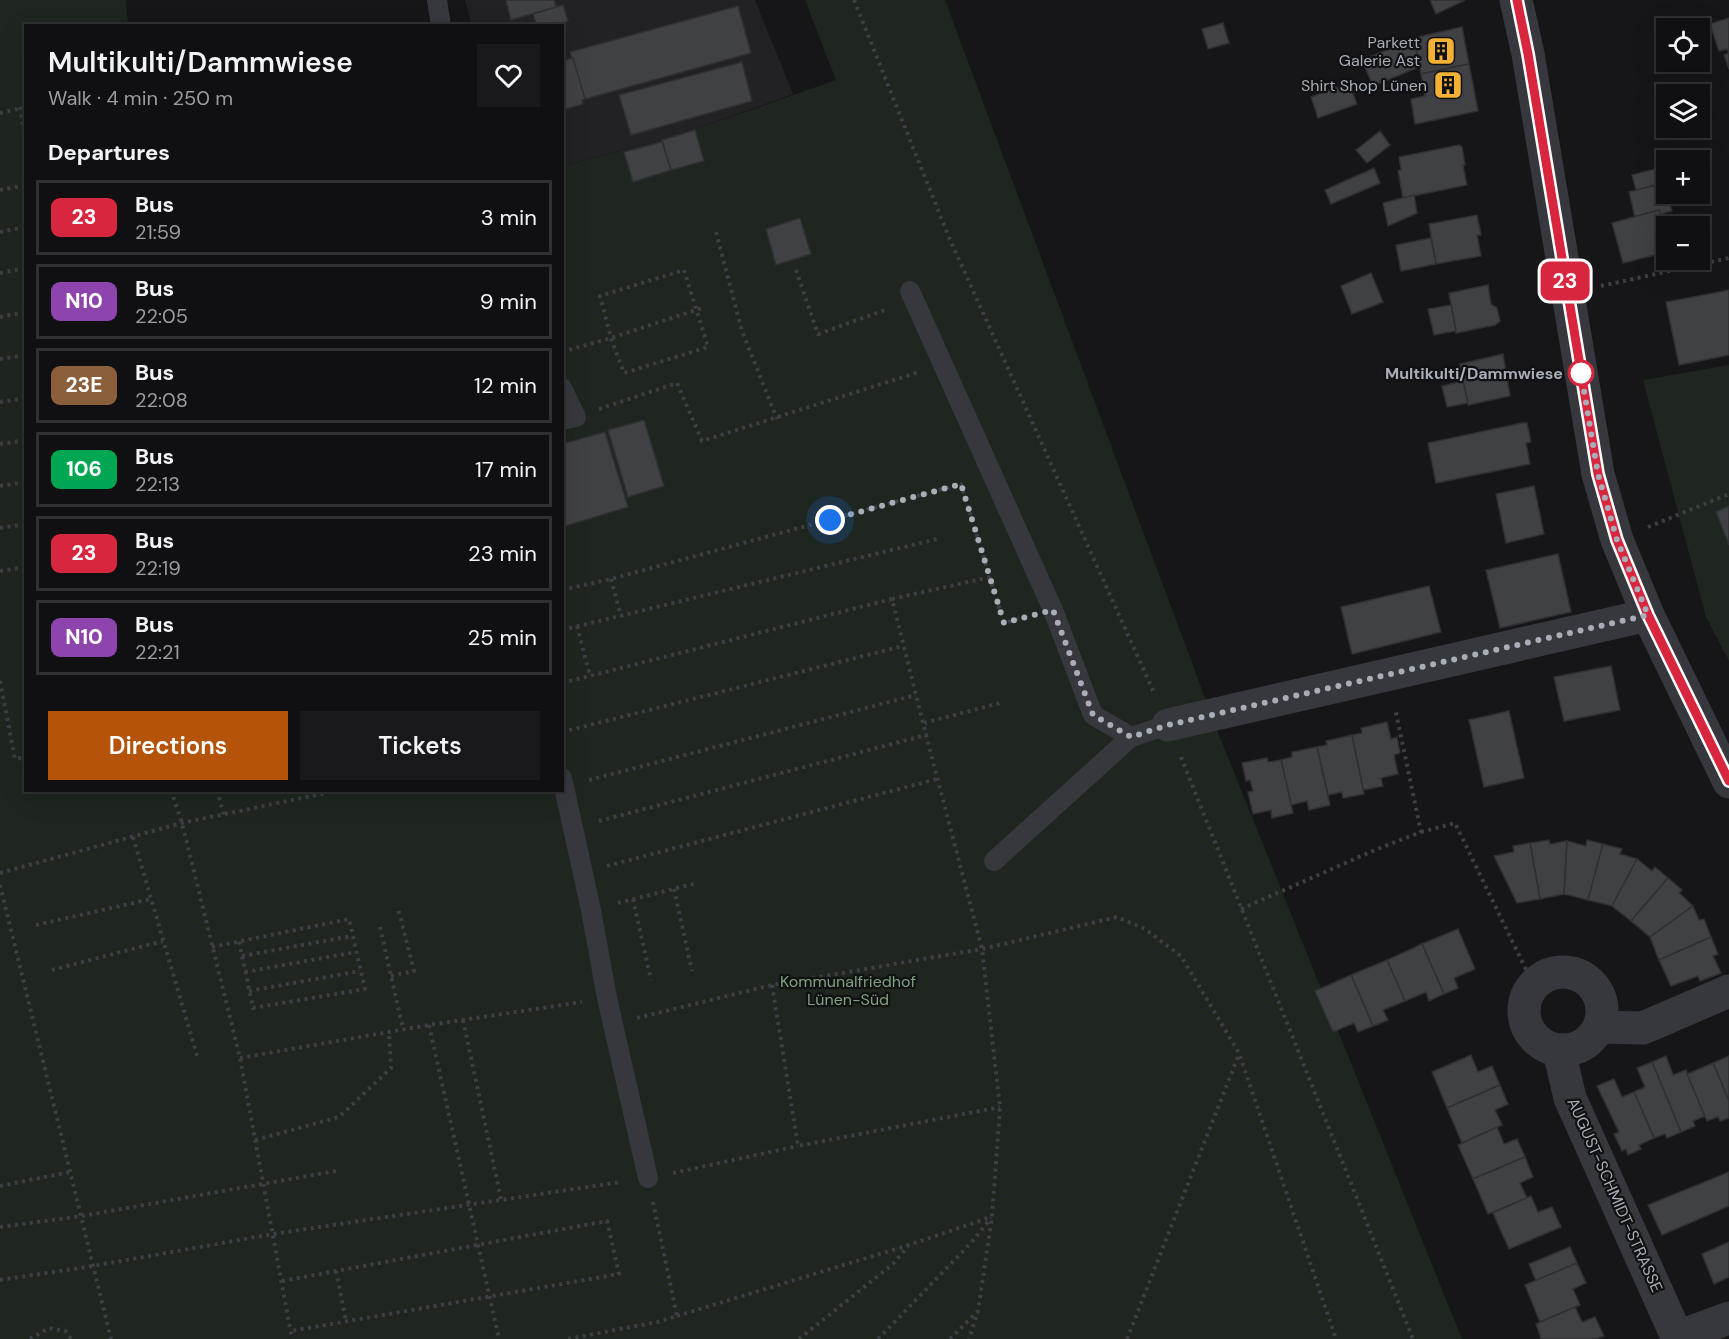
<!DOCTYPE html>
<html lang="en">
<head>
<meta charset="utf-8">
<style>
	:root { --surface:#101012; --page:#19191b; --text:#f1f3f6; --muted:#9c9d9f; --line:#303032; --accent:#b45309 }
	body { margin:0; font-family:"DM Sans",sans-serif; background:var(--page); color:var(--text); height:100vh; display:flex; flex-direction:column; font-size:22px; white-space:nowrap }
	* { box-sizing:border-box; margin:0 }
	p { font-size:20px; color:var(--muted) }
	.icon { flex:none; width:33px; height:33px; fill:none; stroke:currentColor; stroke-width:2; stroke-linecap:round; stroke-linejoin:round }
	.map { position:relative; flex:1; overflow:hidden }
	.side { position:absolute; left:24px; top:24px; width:540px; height:768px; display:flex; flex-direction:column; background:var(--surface); border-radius:0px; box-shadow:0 6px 24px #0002,0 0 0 2px var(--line) }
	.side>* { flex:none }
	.badge { padding:0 12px; border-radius:9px; font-size:21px; line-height:39px }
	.fabs { position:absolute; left:1656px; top:18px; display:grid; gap:12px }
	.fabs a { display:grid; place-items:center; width:54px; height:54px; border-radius:0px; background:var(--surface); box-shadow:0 6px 24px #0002,0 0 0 2px var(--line); font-size:30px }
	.you { position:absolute; width:30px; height:30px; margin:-15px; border:4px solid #fff; border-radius:50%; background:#1a73e8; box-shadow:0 0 0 9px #1a73e833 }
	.map>.badge { position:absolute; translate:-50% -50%; box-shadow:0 0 0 3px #fff }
	h2 { padding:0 24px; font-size:22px; line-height:54px }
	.round { display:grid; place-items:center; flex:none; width:63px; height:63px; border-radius:0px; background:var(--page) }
	.summary { display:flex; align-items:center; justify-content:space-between; height:102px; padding:0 24px }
	h1 { font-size:28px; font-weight:600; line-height:45px }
	.button { display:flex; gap:12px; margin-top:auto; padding:12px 24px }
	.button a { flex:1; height:69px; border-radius:0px; background:var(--accent); color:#fff; font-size:24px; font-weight:600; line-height:69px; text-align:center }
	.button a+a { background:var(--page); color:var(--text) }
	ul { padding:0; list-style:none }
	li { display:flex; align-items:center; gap:18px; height:75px; margin:0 12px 9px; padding:0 12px; border:3px solid var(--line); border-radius:0px }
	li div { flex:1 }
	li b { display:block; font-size:22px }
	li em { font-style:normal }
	li .badge { min-width:66px; font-weight:700; text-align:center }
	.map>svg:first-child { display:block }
</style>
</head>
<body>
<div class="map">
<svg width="1729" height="1339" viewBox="0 0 1729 1339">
	<rect width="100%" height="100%" fill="#161618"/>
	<polygon fill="#222225" points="465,0 755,0 793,94 676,136 567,165 562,149 562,26 472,25"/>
	<g fill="#1e261f">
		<polygon points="0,0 126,0 128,25 26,26 26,790 562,790 563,149 568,165 676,136 836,80 805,0 945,0 1217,730 1462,1339 0,1339"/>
		<polygon points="1729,365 1729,661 1706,617 1643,380"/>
	</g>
	<g fill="#404145" stroke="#303034" stroke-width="1.5">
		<polygon points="506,0 554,0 556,7 511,20"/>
		<polygon points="1430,0 1465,0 1436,14"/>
		<polygon points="563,5 568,21 553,26 537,26 533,14"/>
		<polygon points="738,6 751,53 585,99 570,52"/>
		<polygon points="1729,18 1729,69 1724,55 1729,53 1727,49 1719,51 1710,24"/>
		<polygon points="1223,23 1229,43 1208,49 1202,29"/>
		<polygon points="1462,27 1469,64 1421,74 1414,38"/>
		<polygon points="1414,39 1419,67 1373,86 1362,60"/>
		<polygon points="573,58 585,99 582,100 583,104 562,110 562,61"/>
		<polygon points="742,62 752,101 631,135 619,95"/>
		<polygon points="1469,64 1478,111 1415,124 1411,99 1425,96 1421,74"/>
		<polygon points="1349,83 1357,104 1318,118 1311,97"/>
		<polygon points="695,130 704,161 671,170 662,140"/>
		<polygon points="1380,131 1390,145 1367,163 1356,150"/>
		<polygon points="662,142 671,170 633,182 624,152"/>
		<polygon points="1459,145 1462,147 1465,165 1463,165 1467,185 1403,198 1398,171 1401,170 1399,157"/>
		<polygon points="1374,168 1380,183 1331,204 1325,190"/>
		<polygon points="1659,168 1663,183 1636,190 1632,175"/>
		<polygon points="1664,183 1672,211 1660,214 1659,210 1635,217 1629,192"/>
		<polygon points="1414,195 1417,213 1388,226 1383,203"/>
		<polygon points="1659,210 1666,236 1666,252 1623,263 1612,223"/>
		<polygon points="1477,215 1481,235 1477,235 1481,256 1436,264 1429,224"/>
		<polygon points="800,218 811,254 776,265 766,229"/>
		<polygon points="1431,238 1436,264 1401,271 1396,245"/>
		<polygon points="1371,273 1383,302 1352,314 1341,286"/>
		<polygon points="1488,285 1491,304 1497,308 1500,321 1495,325 1456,333 1449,293"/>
		<polygon points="1729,290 1729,355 1679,365 1666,302"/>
		<polygon points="1451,305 1456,331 1434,335 1428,309"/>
		<polygon points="1503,354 1510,396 1468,405 1460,364"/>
		<polygon points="1463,381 1468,403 1447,407 1442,386"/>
		<polygon points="644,420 664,486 628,497 608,430"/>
		<polygon points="1522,423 1527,423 1531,442 1526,443 1530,464 1436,483 1428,443"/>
		<polygon points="605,432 628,507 562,527 562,444"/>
		<polygon points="1534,486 1544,534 1506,543 1496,494"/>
		<polygon points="1729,506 1729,545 1716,512"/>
		<polygon points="1558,554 1571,612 1500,628 1486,570"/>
		<polygon points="1429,586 1441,632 1352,654 1341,607"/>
		<polygon points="1611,666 1620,710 1564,721 1554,677"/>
		<polygon points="1509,711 1524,778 1484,787 1469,720"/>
		<polygon points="1387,722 1391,739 1397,737 1400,753 1394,755 1398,774 1381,778 1383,786 1363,790 1352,735 1362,733 1361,728"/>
		<polygon points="1352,735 1364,794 1343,798 1342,792 1328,795 1317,747 1327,745 1326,741"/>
		<polygon points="1317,747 1330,805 1309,810 1307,801 1291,805 1281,760 1292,757 1292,752"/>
		<polygon points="1267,758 1268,762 1281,760 1293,813 1272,818 1271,810 1253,814 1248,792 1253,791 1250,780 1246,781 1242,763"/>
		<polygon points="1549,840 1550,844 1567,841 1564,894 1540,899 1530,843"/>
		<polygon points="1587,840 1603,844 1588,900 1564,894 1567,841 1586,846"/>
		<polygon points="1530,843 1540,899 1517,903 1494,856 1514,852 1513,846"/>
		<polygon points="1603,844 1622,849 1620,854 1637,859 1612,906 1588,900"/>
		<polygon points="1637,859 1652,871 1655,867 1668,878 1631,921 1612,906"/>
		<polygon points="1668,878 1682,890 1679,893 1693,906 1650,937 1631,921"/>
		<polygon points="1693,906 1699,920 1704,919 1711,937 1659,960 1650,937"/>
		<polygon points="1458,929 1475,969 1454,978 1458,988 1444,994 1422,944"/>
		<polygon points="1711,937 1718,954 1713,956 1721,973 1700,981 1698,976 1671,986 1659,960"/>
		<polygon points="1422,944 1444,994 1429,1001 1426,992 1405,1001 1387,960"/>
		<polygon points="1387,960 1405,1001 1383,1010 1388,1020 1373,1026 1351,975"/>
		<polygon points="1351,975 1373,1026 1358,1032 1354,1023 1333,1032 1315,991"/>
		<polygon points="1471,1055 1478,1072 1492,1066 1500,1085 1447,1108 1432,1072"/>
		<polygon points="1666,1056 1673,1075 1686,1070 1705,1116 1693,1121 1695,1126 1681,1132 1652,1062"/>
		<polygon points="1729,1056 1729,1101 1713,1063"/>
		<polygon points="1652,1062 1681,1132 1667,1138 1665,1134 1654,1138 1634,1092 1645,1087 1637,1068"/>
		<polygon points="1713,1063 1729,1101 1729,1118 1720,1121 1718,1117 1707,1121 1687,1074"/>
		<polygon points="1614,1079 1622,1097 1634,1092 1654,1138 1639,1145 1641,1149 1628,1155 1626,1149 1622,1151 1614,1134 1619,1132 1597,1086"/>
		<polygon points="1500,1085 1508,1104 1495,1110 1502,1125 1462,1143 1447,1108"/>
		<polygon points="1497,1127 1504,1144 1517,1139 1525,1157 1473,1179 1458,1145"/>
		<polygon points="1525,1157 1533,1177 1520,1183 1527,1198 1488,1214 1473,1179"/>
		<polygon points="1729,1172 1729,1206 1662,1235 1648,1205"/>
		<polygon points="1531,1196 1538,1212 1552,1207 1561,1227 1509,1249 1493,1213"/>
		<polygon points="1729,1242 1729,1277 1714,1284 1702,1254"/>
		<polygon points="1570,1247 1577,1263 1536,1281 1529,1264"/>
		<polygon points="1577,1263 1586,1283 1573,1289 1580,1305 1540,1322 1525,1285"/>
		<polygon points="1575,1307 1582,1322 1595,1317 1604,1336 1596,1339 1541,1339 1536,1324"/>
	</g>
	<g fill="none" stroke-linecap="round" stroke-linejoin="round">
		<g stroke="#3d3f44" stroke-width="4" stroke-dasharray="3 4.5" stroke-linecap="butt">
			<polyline points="854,0 948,235 1155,695"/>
			<polyline points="20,107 26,146"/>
			<polyline points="0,113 26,107"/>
			<polyline points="0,190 26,185"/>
			<polyline points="0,232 26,227"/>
			<polyline points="716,232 742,331 777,419"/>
			<polygon points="684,270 708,347 624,373 611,338 600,296"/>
			<polyline points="796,270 818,334 888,309"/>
			<polyline points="0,273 26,268"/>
			<polyline points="1601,286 1729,258"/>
			<polyline points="0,317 26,312"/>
			<polyline points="562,352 611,338 705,307"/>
			<polyline points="0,359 26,355"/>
			<polyline points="0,402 26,398"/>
			<polyline points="599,409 677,383 702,441 919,372"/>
			<polyline points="0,444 26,440"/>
			<polyline points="0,486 26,482"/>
			<polyline points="1648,527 1729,494"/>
			<polyline points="0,528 26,524"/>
			<polyline points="0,571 26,567"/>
			<polyline points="611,579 621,616"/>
			<polyline points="562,590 611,579 961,484 1004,623 1026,617"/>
			<polyline points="892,599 990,577"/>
			<polyline points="577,626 590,676"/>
			<polyline points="562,630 941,538"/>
			<polyline points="0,681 15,759 26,757"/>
			<polyline points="562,683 892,599 926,735"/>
			<polyline points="924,723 1000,703"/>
			<polyline points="562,732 903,646"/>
			<polyline points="1181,757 1413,1339"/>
			<polyline points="589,780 916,695"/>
			<polyline points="171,790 182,823 240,1058 292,1339"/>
			<polyline points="217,790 224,815"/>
			<polyline points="599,821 926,735 982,949 1000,1107 992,1217 978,1311 969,1339"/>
			<polyline points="1421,832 1455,823 1533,984"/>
			<polyline points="133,837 198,1059"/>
			<polyline points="607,866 937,779"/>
			<polyline points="0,873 182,823 340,790"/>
			<polyline points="0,885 111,1339"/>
			<polyline points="674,889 692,971"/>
			<polyline points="633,899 651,980"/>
			<polyline points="618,903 697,883"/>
			<polyline points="1241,909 1375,850 1421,832 1395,708"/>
			<polyline points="36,925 151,899"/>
			<polyline points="380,927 403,1029"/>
			<polyline points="212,947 349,919 365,989 253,1008 239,941"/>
			<polyline points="242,956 352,936"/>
			<polyline points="52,970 163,941"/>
			<polyline points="245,972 356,952"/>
			<polyline points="391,976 414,971 398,908"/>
			<polyline points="772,985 798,1146 1000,1107"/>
			<polyline points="249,991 360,971"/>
			<polyline points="637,1018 772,985 982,949 1117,917 1145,929 1181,956 1239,1053 1336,1339"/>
			<polyline points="463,1020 501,1199"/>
			<polyline points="429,1025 499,1339"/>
			<polyline points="240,1058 429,1025 582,1002"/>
			<polyline points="255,1140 339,1117 391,1068 389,1032"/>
			<polyline points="673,1173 798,1146"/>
			<polyline points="0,1186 70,1172"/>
			<polyline points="0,1227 82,1216 336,1171"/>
			<polyline points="336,1271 346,1321"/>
			<polyline points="0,1280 93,1266 273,1234 621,1182"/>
			<polyline points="282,1281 607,1221 619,1274 291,1331"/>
			<polyline points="677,1316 909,1245 991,1217"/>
			<polyline points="30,1339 49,1328 65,1331 71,1339"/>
			<polyline points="568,1339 657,1322 677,1316 653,1202"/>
			<polyline points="799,1339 893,1264 908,1246"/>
			<polyline points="878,1339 971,1243 991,1218"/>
			<polyline points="950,1339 978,1311"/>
			<polyline points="1127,1339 1239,1054"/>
		</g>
		<g stroke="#37383d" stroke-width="20">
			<polyline points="437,0 441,26"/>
			<polyline points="910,291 1053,610 1093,715 1131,737"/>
			<polyline points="562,388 576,417 562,420"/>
			<polyline points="562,778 591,910 607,998 648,1178"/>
			<polyline points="994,861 1131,737 1168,725"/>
		</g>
		<g stroke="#37383d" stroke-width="33">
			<polyline points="1516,0 1528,54 1598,474 1617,540 1648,615 1729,782"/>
			<polyline points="1168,725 1648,615"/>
			<circle cx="1563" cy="1011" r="39"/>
			<polyline points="1599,1027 1643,1028 1729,991"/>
			<polyline points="1559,1051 1570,1098 1678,1339"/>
			<polyline points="1678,1337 1729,1318"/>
		</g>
	</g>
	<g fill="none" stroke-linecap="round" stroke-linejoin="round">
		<g stroke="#fff" stroke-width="14">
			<polyline id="line" points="1517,0 1528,54 1598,474 1617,540 1648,615 1729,781"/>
		</g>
		<use href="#line" stroke="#d7263d" stroke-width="9"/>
		<polyline stroke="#a8adb8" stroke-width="6" stroke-dasharray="0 10.8" points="830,520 961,484 1004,623 1053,610 1093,715 1131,737 1168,725 1648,615 1617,540 1598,474 1581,373"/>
	</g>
	<defs>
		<g id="building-square" transform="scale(1.5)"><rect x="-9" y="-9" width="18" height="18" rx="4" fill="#f2b134" stroke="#111113"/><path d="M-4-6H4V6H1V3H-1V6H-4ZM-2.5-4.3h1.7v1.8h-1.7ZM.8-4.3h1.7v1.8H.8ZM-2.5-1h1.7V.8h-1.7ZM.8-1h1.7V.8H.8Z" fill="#111"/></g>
	</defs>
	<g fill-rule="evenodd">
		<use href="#building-square" x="1441" y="51"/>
		<use href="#building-square" x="1448" y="85"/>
	</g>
	<circle fill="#fff" stroke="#d7263d" stroke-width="3" cx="1581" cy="373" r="12"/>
	<g text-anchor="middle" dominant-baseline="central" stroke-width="4.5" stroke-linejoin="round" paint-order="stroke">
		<g font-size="16" fill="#a8adb8" stroke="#111113" text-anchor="end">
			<text x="1420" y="42">Parkett<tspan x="1420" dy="18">Galerie Ast</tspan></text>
			<text x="1427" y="85">Shirt Shop Lünen</text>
		</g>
		<g font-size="16" font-weight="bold" fill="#a8adb8" stroke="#111113" text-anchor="end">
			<text x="1563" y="373">Multikulti/Dammwiese</text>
		</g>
		<g font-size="16" fill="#7fa381" stroke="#111113">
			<text x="848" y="981">Kommunalfriedhof<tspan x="848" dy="18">Lünen-Süd</tspan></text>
		</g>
		<g font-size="16" fill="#a8adb8" stroke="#111113">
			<text transform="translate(1615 1195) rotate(66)">AUGUST-SCHMIDT-STRASSE</text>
		</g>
	</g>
</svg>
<div class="fabs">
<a><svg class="icon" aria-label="locate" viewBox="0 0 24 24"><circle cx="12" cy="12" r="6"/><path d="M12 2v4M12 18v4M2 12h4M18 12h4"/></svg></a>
<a><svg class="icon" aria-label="layers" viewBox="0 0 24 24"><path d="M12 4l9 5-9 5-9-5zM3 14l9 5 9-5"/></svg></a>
<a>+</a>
<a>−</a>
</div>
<div class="you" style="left:830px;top:520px"></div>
<b class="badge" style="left:1565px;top:281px;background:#d7263d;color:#fff">23</b>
<section class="side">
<div class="summary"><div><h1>Multikulti/Dammwiese</h1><p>Walk · 4 min · 250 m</p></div><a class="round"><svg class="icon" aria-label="heart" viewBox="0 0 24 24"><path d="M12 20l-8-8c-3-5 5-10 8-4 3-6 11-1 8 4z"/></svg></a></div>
<h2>Departures</h2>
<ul>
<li><span class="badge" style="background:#d7263d;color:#fff">23</span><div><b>Bus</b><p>21:59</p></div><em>3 min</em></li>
<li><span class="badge" style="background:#8e44ad;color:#fff">N10</span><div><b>Bus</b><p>22:05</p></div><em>9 min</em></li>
<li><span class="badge" style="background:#8b5e3c;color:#fff">23E</span><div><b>Bus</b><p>22:08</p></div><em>12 min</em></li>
<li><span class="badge" style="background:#00a651;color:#fff">106</span><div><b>Bus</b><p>22:13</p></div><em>17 min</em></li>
<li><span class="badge" style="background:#d7263d;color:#fff">23</span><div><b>Bus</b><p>22:19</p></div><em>23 min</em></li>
<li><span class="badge" style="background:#8e44ad;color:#fff">N10</span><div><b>Bus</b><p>22:21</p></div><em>25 min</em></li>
</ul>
<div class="button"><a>Directions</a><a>Tickets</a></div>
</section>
</div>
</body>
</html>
